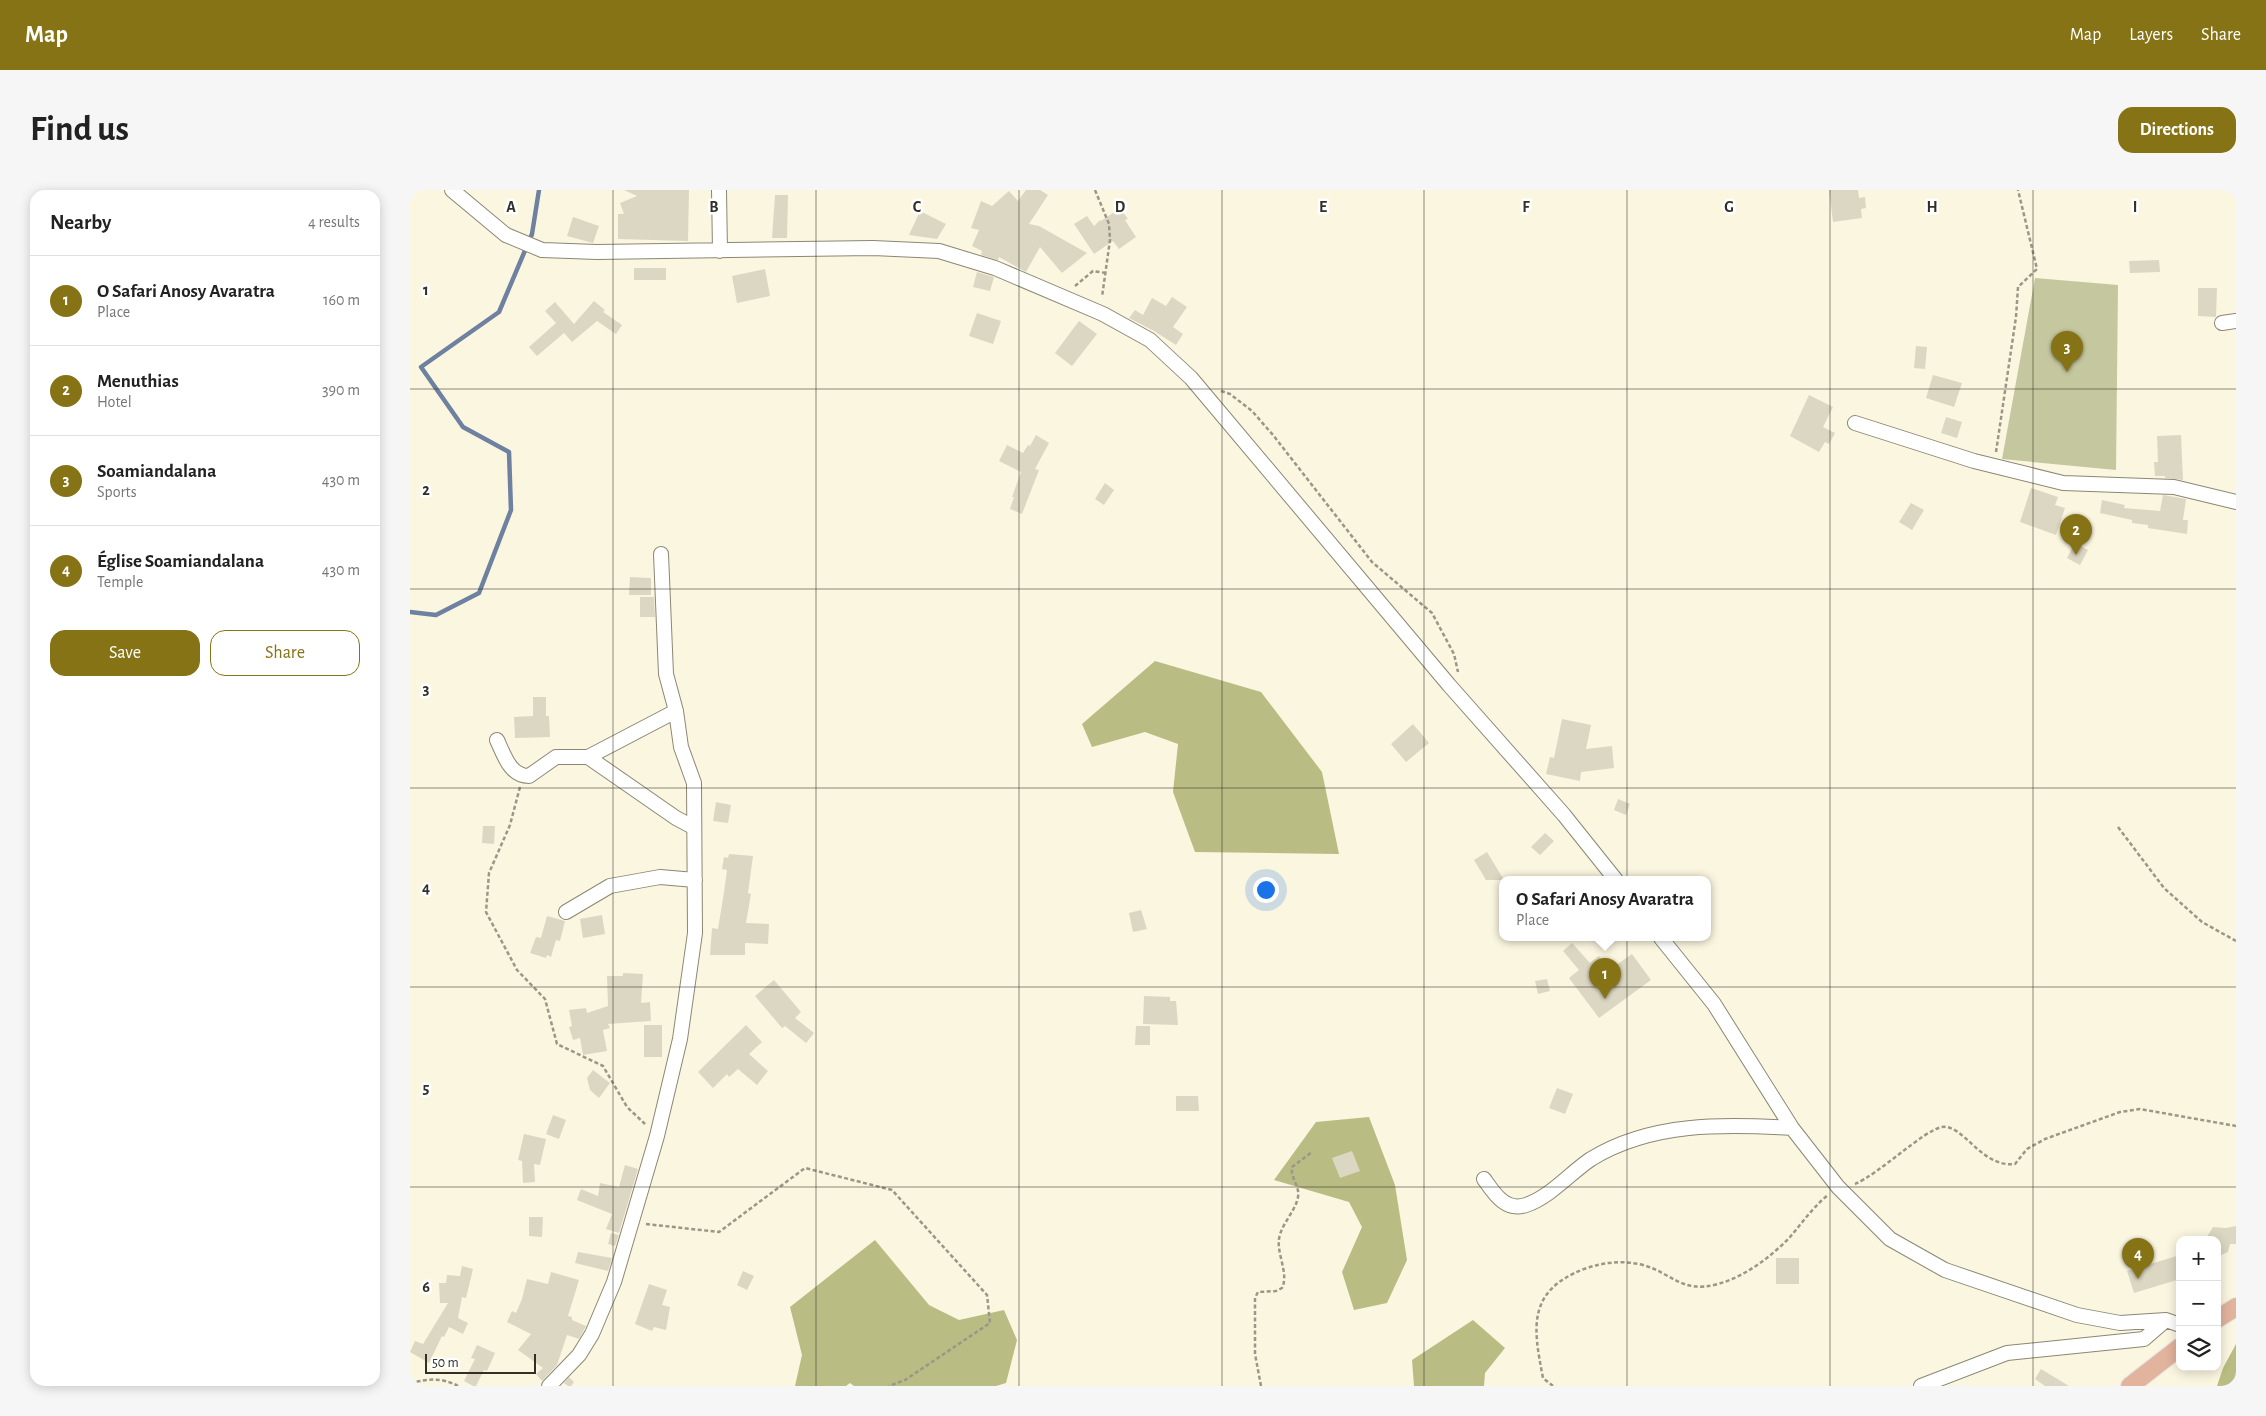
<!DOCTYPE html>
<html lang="en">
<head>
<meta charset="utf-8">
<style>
	body { margin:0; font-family:"Alegreya Sans",sans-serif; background:#f6f6f6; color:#222 }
	.controls { position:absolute; right:15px; bottom:15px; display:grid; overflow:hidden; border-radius:10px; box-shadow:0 2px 12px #0003 }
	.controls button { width:45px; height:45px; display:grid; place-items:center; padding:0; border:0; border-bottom:1px solid #e0e0e0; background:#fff; color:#222; font:25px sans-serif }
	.scale { position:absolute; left:15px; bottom:12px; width:111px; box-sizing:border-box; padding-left:5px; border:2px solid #312f27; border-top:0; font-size:14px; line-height:18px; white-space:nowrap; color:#312f27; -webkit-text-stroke:4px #fff; paint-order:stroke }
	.you { position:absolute; left:855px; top:699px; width:18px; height:18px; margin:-12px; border:4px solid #fff; border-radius:50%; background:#1a73e8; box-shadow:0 0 0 8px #1a73e833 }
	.badge { display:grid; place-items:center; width:32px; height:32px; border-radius:50%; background:#867315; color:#fff; font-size:16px; font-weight:700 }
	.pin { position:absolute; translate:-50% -41px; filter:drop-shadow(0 1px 2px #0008) }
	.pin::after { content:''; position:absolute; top:26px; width:18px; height:15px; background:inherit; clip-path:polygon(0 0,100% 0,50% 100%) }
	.popup { position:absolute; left:1089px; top:686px; width:212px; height:65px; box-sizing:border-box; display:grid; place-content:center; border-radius:10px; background:#fff; filter:drop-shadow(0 1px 4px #0005); font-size:16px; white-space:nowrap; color:#767676 }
	.popup b { font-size:19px; color:#222 }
	.popup::after { content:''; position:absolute; left:50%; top:100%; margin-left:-10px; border:10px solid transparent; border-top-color:#fff }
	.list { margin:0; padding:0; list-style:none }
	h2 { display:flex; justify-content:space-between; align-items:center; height:65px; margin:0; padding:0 20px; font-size:21px }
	h2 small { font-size:16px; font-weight:400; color:#767676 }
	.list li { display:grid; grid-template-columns:32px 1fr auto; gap:15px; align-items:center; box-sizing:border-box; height:90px; padding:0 20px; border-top:1px solid #e0e0e0 }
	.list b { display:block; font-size:19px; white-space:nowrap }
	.list p { margin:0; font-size:16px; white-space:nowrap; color:#767676 }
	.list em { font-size:16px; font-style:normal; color:#767676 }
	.actions { display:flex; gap:10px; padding:15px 20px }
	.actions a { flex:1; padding:11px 0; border:1px solid #867315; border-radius:15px; text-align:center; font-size:18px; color:#867315 }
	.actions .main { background:#867315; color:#fff }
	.icon { flex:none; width:28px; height:28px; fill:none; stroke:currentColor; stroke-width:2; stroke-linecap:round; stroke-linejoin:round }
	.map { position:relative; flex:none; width:1826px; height:1196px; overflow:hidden; border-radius:15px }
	header { display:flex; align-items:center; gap:30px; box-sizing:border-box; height:70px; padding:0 25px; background:#867315; color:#fff }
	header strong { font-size:24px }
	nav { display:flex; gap:28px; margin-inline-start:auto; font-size:18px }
	.intro { display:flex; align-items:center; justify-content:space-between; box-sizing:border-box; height:120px; padding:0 30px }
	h1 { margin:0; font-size:35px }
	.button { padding:12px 22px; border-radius:15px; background:#867315; color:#fff; font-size:18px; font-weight:700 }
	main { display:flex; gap:30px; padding:0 30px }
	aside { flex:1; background:#fff; border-radius:15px; box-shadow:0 2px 12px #0003 }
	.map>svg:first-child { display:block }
	.green { fill:#c5c89e }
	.forest { fill:#b9bd83 }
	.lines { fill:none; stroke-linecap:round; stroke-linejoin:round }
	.stream { stroke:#6f81a0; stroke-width:4.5 }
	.building { fill:#dcd7c2 }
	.minor-casing { stroke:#8b8773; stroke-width:16 }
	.major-casing { stroke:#e6e6e5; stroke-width:20 }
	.path { stroke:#9b9788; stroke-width:2.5; stroke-dasharray:4 2.5; stroke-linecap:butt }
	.minor { stroke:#fff; stroke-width:14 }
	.major { stroke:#e2b39d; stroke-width:18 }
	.grid { fill:none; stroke:#312f27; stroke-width:1; stroke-opacity:0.55 }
	.grid-label { font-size:16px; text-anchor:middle; font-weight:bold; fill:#312f27; stroke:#fff; stroke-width:5; stroke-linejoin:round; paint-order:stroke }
</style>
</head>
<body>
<header>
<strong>Map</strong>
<nav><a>Map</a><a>Layers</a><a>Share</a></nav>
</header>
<div class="intro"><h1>Find us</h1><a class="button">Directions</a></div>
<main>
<aside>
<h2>Nearby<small>4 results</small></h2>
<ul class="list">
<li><span class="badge">1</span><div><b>O Safari Anosy Avaratra</b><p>Place</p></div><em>160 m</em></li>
<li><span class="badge">2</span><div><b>Menuthias</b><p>Hotel</p></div><em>390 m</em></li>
<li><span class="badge">3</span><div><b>Soamiandalana</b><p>Sports</p></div><em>430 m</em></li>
<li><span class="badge">4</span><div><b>Église Soamiandalana</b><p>Temple</p></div><em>430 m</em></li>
</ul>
<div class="actions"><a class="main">Save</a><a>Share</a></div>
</aside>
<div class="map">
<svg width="1826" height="1196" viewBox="0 0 1826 1196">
	<rect width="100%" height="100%" fill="#fbf6e0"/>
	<!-- green -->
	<path class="green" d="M1625,88L1708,95L1706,280L1592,269Z"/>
	<!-- forest -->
	<path class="forest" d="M745,471L851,502L912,582L929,664L785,662L763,602L768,554L735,542L682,557L672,534Z
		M959,927L985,995L997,1070L977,1113L944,1120L932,1082L952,1037L939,1012L864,990L906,932Z
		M465,1050L519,1115L549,1130L594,1120L607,1150L596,1193L586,1196H444L440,1193L436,1196H385L392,1165L380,1117Z
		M1063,1130L1095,1158L1075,1183L1074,1196H1004L1002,1170Z
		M1826,1154V1196H1807L1813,1178Z"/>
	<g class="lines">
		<!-- stream -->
		<path class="stream" d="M0,422L26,425L69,403L101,320L99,262L53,237L11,177L89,122L122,44L129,0"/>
	</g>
	<!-- building -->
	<path class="building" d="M214,0H279L278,51L208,49V24H214L210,13L227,6Z
		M616,0H630L638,5L619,34L629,36L677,63L652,83L630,57L616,82L589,67L588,70L571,65L572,61L562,56L569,40L561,38L571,11L582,16L599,1L608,11Z
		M1419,0H1448L1449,8L1455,7L1456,18L1451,19L1452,28L1423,32Z
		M365,5H378L377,48H362Z
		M710,18L718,29L715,30L726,47L709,59L703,51L684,64L664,34L677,26L684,36L690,30L691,31Z
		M510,21L536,34L527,49L499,45Z
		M163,27L189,36L183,53L157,46Z
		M1749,70L1750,82L1720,83L1719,71Z
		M224,78H256V90H224Z
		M355,79L360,106L327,113L322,86Z
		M567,82L584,87L580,101L563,97Z
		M1788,98H1807L1806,127L1788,126Z
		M762,107L777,117L763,137L773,144L766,155L744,141L719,128L725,120L733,125L742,108L756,116Z
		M184,111L195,120L193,122L212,135L206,144L187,131L162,152L154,143L127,166L119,157L146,133L135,121L145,112L164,134Z
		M567,123L591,131L583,154L559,146Z
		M669,131L687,144L662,176L645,163Z
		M1506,156L1517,157L1515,179L1504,178Z
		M1523,185L1552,193L1544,217L1516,208Z
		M1399,205L1423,217L1413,237L1425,243L1419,254L1415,252L1409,262L1380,246Z
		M1536,227L1552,232L1547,248L1531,243Z
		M626,245L639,253L625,279L629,280L612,324L600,319L604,307H602L611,282L589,271L597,255L613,263L618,255L620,256Z
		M1771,245L1773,290L1755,288V286H1745L1744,272H1748L1747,246Z
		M695,293L704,300L694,315L685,309Z
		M1621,298L1648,307L1645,315L1655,318L1646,345L1610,332Z
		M1753,305L1776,309L1773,330H1778L1777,344L1738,338V335L1722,333V330L1690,323L1692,310L1715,315L1714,318L1750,321Z
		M1501,313L1514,320L1502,340L1489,332Z
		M1665,353L1678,360L1670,375L1657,368Z
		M220,387L241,388V405H219Z
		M230,407H244L245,427H230Z
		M123,507H136V526H139L140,547L105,548L104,527L123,526Z
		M1152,529L1181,535L1176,559L1202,556L1204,578L1171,582L1170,591L1136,584L1140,567L1144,568Z
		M1003,534L1019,553L996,572L981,554Z
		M1208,609L1220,614L1216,625L1204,620Z
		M306,612L321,615L318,633L303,631Z
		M73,636H85L84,654L72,653Z
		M1135,643L1144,651L1130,665L1121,657Z
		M1077,662L1094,690H1076L1064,670Z
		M319,664L343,666L338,703L341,704L336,733L359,734L358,754L335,753V765H300L302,738L308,739L314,702L317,680L312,679L314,667L318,668Z
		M731,720L737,739L723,742L719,723Z
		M192,725L195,744L173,748L170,729Z
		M137,726L155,731L150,751L146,750L141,767L137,765L136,768L120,763L126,747L131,748Z
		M1162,753L1180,773L1189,766L1199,780L1222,764L1241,790L1189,828L1159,788L1169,780L1153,761Z
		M213,783L233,784L231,813L240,812L241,831L198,834L200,838L193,840L197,861L173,865L170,848L163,850L159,837L162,836L159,820L176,818L177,823L198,816L197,786H213Z
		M1137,789L1140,801L1128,804L1125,791Z
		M364,790L391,822L385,828L404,843L396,853L375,836L372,838L345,806Z
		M734,806L760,807V811H766L768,835L733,834Z
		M234,835H252V867H234Z
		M336,835L352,852L339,864L358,881L347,895L328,879L319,887L317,884L303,898L288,882Z
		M726,836H740V855H725Z
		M183,880L200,893L189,908L180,900L177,888Z
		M1147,898L1163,904L1155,924L1139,918Z
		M766,906H788L789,921H766Z
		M143,925L156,930L149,949L136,944Z
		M114,944L136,949L130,975L124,974L125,992L113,993L112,971L108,970Z
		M942,961L950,981L930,988L922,968Z
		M215,975L228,979L209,1043L196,1039L202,1024L167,1010L171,999L188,1006L190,993L209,997Z
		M119,1027H133L132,1047L119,1046Z
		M1826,1036V1054H1820L1818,1062L1807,1067V1050H1795L1803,1037L1816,1038Z
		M201,1043L209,1045L205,1056L198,1054Z
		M168,1062L202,1068L198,1081L165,1073Z
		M1770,1065V1089L1724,1103L1717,1081Z
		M1366,1068H1389V1094H1366Z
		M52,1076L63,1079L56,1108L52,1107L48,1128L58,1133L53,1144L39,1137L34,1147L32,1146L19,1173L0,1162L5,1151L13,1154L38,1113H30L29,1093H36L37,1085L50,1086Z
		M333,1081L344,1086L337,1100L327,1095Z
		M141,1082L169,1090L158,1126L162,1127V1130L176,1136L169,1149L157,1145L147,1175L132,1191L126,1184L133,1178L108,1160L121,1144L97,1132L102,1121L106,1123L112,1109L117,1089L138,1094Z
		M239,1094L257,1100L252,1115L260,1117L256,1140L244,1137L242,1141L225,1134Z
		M67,1155L85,1163L77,1181L74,1180L66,1196H63L54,1191L65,1169L61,1168Z
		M1631,1179L1659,1196H1635L1625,1189Z
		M159,1187L164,1192L161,1196H158L154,1193Z"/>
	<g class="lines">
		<!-- minor casing -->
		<g class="minor-casing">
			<path id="minor" d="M42,0L96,45L132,60L187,62L463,58L529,61L585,78L693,124L740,150L781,188L1039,495L1154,625L1206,690
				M309,0L310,61
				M1812,133L1826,131
				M1445,233L1564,271L1653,293L1764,297L1826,312
				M87,550C94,565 100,586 119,586L146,567H178L266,521
				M178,567L266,628L283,637
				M156,722L200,696L250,687L285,690
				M1251,748L1304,814L1382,938L1428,997L1480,1049L1535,1080L1667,1125L1710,1133L1756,1130L1770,1135
				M1074,989C1084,1003 1095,1022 1116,1015C1140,1007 1160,983 1181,969C1241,932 1314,934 1382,938
				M139,1196L169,1165L182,1144L204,1092L247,946L270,849L285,743L284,593L271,557L266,521L256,484L251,364
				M1511,1196L1597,1163L1734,1149L1756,1130"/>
		</g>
		<!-- major casing -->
		<g class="major-casing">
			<path id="major" d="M1807,1129L1826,1117
				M1720,1196L1770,1157"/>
		</g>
		<!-- path -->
		<path class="path" d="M685,0L699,34L700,50L692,107
			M665,96L683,81L696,83
			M811,201L820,204L842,221L863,245L962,372L1022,423L1044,464L1048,482
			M1586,262L1606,127L1608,97L1627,79L1608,0
			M110,597L100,635L79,683L76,722L107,780L135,809L147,854L193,876L217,917L235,934
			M1708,637L1754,698L1792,732L1826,751
			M1445,994C1469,984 1514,940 1532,937C1554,934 1571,978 1605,974L1617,959L1635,949L1710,922L1730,919L1826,936
			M236,1034L309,1042L395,978L482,1000L577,1105L580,1133L495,1190L479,1196
			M0,1193C19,1189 31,1187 48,1196
			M851,1196L845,1164V1108L848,1102L866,1101L872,1098C878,1086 870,1070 869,1057C866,1038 885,1024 888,1007C890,996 880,987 882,977L902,962
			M1143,1196L1133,1188C1123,1137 1117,1101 1174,1079C1194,1072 1212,1070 1233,1075C1262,1083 1271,1104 1308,1094C1334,1087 1361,1067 1380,1047C1392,1033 1403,1017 1418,1005"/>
		<!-- minor -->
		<use href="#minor" class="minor"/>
		<!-- major -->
		<use href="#major" class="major"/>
	</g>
	<!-- grid -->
	<path class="grid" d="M203,0V1196M406,0V1196M609,0V1196M812,0V1196M1014,0V1196M1217,0V1196M1420,0V1196M1623,0V1196M0,199H1826M0,399H1826M0,598H1826M0,797H1826M0,997H1826"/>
	<g class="grid-label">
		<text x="101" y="22">A</text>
		<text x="304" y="22">B</text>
		<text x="507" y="22">C</text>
		<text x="710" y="22">D</text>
		<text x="913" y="22">E</text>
		<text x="1116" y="22">F</text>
		<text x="1319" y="22">G</text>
		<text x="1522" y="22">H</text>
		<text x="1725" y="22">I</text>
		<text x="16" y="105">1</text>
		<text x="16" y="305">2</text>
		<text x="16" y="504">3</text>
		<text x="16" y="703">4</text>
		<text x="16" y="903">5</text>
		<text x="16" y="1102">6</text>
	</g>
</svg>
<div class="controls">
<button>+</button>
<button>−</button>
<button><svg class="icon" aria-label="layers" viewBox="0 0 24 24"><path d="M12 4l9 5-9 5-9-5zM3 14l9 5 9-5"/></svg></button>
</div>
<div class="scale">50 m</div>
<div class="you"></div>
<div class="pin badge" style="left:1195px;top:809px">1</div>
<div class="popup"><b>O Safari Anosy Avaratra</b>Place</div>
<div class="pin badge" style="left:1666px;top:365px">2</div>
<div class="pin badge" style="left:1657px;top:182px">3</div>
<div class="pin badge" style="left:1728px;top:1089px">4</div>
</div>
</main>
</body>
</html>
